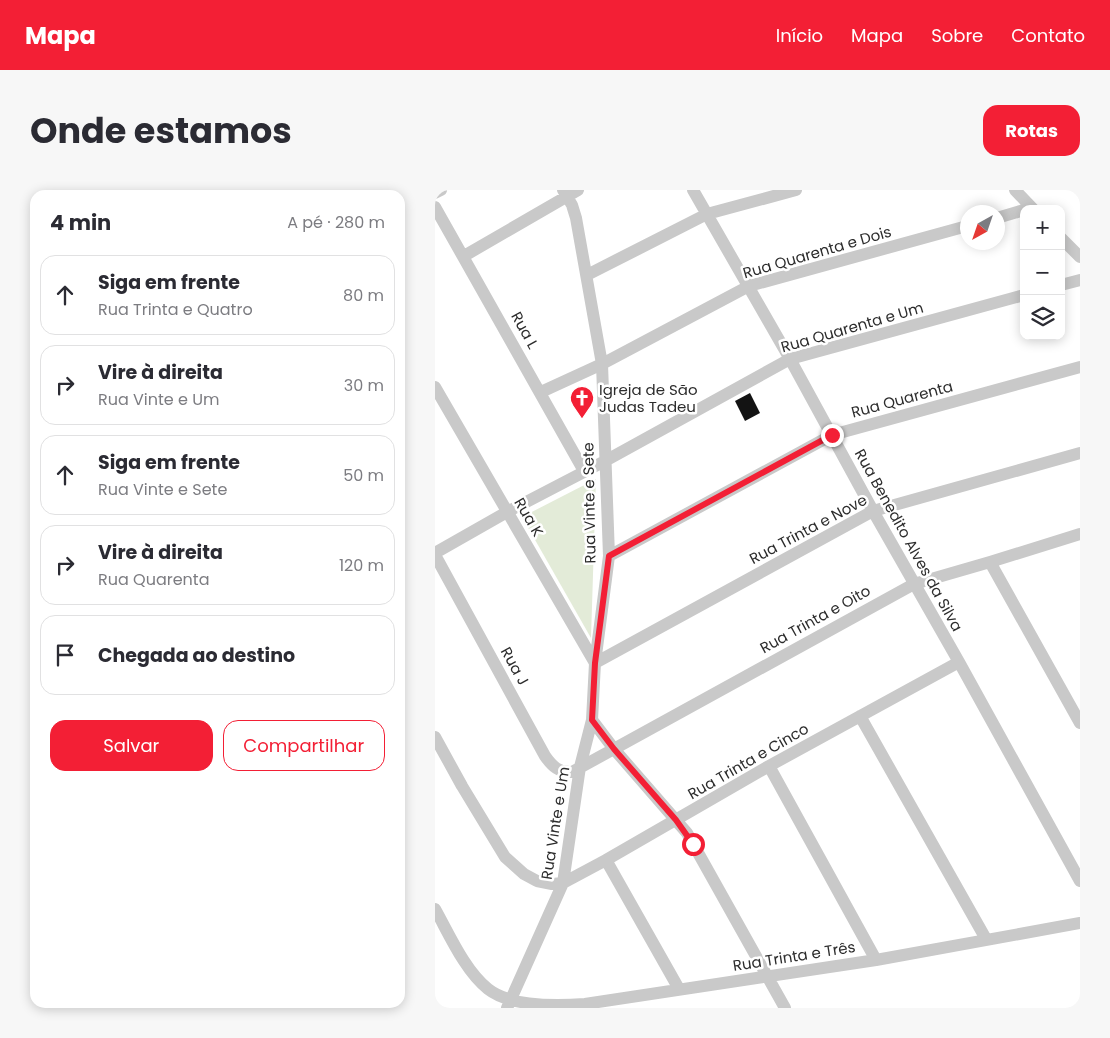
<!DOCTYPE html>
<html lang="pt">
<head>
<meta charset="utf-8">
<style>
	body { margin:0; font-family:Poppins,sans-serif; background:#f7f7f7; color:#2b2b33 }
	.controls { position:absolute; right:15px; top:15px; display:grid; overflow:hidden; border-radius:10px; box-shadow:0 2px 12px #0003 }
	.controls button { width:45px; height:45px; display:grid; place-items:center; padding:0; border:0; border-bottom:1px solid #e1e1e2; background:#fff; color:#2b2b33; font:25px sans-serif }
	.compass { position:absolute; left:525px; top:15px; width:45px; height:45px; border-radius:50%; background:#fff; box-shadow:0 2px 12px #0003; rotate:220deg }
	.stop { position:absolute; width:15px; height:15px; margin:-11px; border:4px solid #f31f35; border-radius:50%; background:#fff }
	.stop.end { background:#f31f35; border-color:#fff; box-shadow:0 1px 5px #0008 }
	.list { margin:0; padding:0; list-style:none }
	h2 { display:flex; justify-content:space-between; align-items:center; height:65px; margin:0; padding:0 20px; font-size:21px }
	h2 small { font-size:16px; font-weight:400; color:#7c7c81 }
	.list li { display:grid; grid-template-columns:32px 1fr auto; gap:15px; align-items:center; box-sizing:border-box; height:80px; margin:0 10px 10px; padding:0 10px; border:1px solid #e1e1e2; border-radius:15px }
	.list b { display:block; font-size:19px; white-space:nowrap }
	.list p { margin:0; font-size:16px; white-space:nowrap; color:#7c7c81 }
	.list em { font-size:16px; font-style:normal; color:#7c7c81 }
	.actions { display:flex; gap:10px; padding:15px 20px }
	.actions a { flex:1; padding:11px 0; border:1px solid #f31f35; border-radius:15px; text-align:center; font-size:18px; color:#f31f35 }
	.actions .main { background:#f31f35; color:#fff }
	.icon { flex:none; width:28px; height:28px; fill:none; stroke:currentColor; stroke-width:2; stroke-linecap:round; stroke-linejoin:round }
	.map { position:relative; flex:none; width:645px; height:818px; overflow:hidden; border-radius:15px }
	header { display:flex; align-items:center; gap:30px; box-sizing:border-box; height:70px; padding:0 25px; background:#f31f35; color:#fff }
	header strong { font-size:24px }
	nav { display:flex; gap:28px; margin-inline-start:auto; font-size:18px }
	.intro { display:flex; align-items:center; justify-content:space-between; box-sizing:border-box; height:120px; padding:0 30px }
	h1 { margin:0; font-size:35px }
	.button { padding:12px 22px; border-radius:15px; background:#f31f35; color:#fff; font-size:18px; font-weight:700 }
	main { display:flex; gap:30px; padding:0 30px }
	aside { flex:1; background:#fff; border-radius:15px; box-shadow:0 2px 12px #0003 }
	.map>svg:first-child { display:block }
	.green { fill:#e3ebd8 }
	.building { fill:#131313 }
	.lines { fill:none; stroke-linecap:round; stroke-linejoin:round }
	.street { stroke:#c9c9c9; stroke-width:12 }
	.route { stroke:#f31f35; stroke-width:6 }
	.labels { text-anchor:middle; dominant-baseline:central; stroke-width:5; stroke-linejoin:round; paint-order:stroke }
	.street-label { font-size:15px; fill:#2c2c2c; stroke:#fff }
	.poi-label { font-size:15px; fill:#2c2c2c; stroke:#fff; text-anchor:start }
</style>
</head>
<body>
<header>
<strong>Mapa</strong>
<nav><a>Início</a><a>Mapa</a><a>Sobre</a><a>Contato</a></nav>
</header>
<div class="intro"><h1>Onde estamos</h1><a class="button">Rotas</a></div>
<main>
<aside>
<h2>4 min<small>A pé · 280 m</small></h2>
<ul class="list">
<li><svg class="icon" aria-label="ahead" viewBox="0 0 24 24"><path d="M12 20V5M6 11l6-6 6 6"/></svg><div><b>Siga em frente</b><p>Rua Trinta e Quatro</p></div><em>80 m</em></li>
<li><svg class="icon" aria-label="right" viewBox="0 0 24 24"><path d="M7 20v-9h11M14 6l5 5-5 5"/></svg><div><b>Vire à direita</b><p>Rua Vinte e Um</p></div><em>30 m</em></li>
<li><svg class="icon" aria-label="ahead" viewBox="0 0 24 24"><path d="M12 20V5M6 11l6-6 6 6"/></svg><div><b>Siga em frente</b><p>Rua Vinte e Sete</p></div><em>50 m</em></li>
<li><svg class="icon" aria-label="right" viewBox="0 0 24 24"><path d="M7 20v-9h11M14 6l5 5-5 5"/></svg><div><b>Vire à direita</b><p>Rua Quarenta</p></div><em>120 m</em></li>
<li><svg class="icon" aria-label="arrive" viewBox="0 0 24 24"><path d="M6 21V4h12l-3 4 3 4H6"/></svg><div><b>Chegada ao destino</b></div></li>
</ul>
<div class="actions"><a class="main">Salvar</a><a>Compartilhar</a></div>
</aside>
<div class="map">
<svg width="645" height="818" viewBox="0 0 645 818">
	<rect width="100%" height="100%" fill="#fff"/>
	<!-- green -->
	<path class="green" d="M161,289L156,448L87,327Z"/>
	<!-- building -->
	<path class="building" d="M315,203L325,223L310,231L300,211Z"/>
	<g class="lines">
		<!-- street -->
		<path class="street" d="M258,0L355,169L438,321L524,472L645,691
			M580,0L598,19
			M0,3L6,0
			M0,17L149,281
			M562,28L589,20
			M626,48L645,67
			M29,66L143,0
			M152,85L272,24L361,0
			M626,95L645,90
			M0,197L160,473
			M106,202L167,174L314,96L532,36
			M0,363L72,322L170,271L355,169L589,105
			M0,365L110,566C117,576 124,583 137,582L479,394L555,372L645,344
			M174,366L397,245L645,177
			M555,372L645,533
			M160,473L438,321L645,263
			M425,526L551,749
			M157,530L179,559L252,643L350,818
			M0,547L27,596L70,667L89,684L102,691L117,694L128,693L171,670L334,576L524,472
			M334,576L441,770
			M171,670L244,799
			M0,719C14,744 30,781 53,799C76,817 122,816 150,814L441,770L645,733
			M72,818L128,693L145,577L157,530L160,473L174,366L167,174L141,28L137,15L128,0"/>
	</g>
	<g class="lines">
		<!-- route -->
		<path class="route" d="M258,654L241,630L179,559L157,530L160,473L174,366L397,245"/>
	</g>
	<!-- icons -->
	<defs>
		<g id="church-pin" transform="scale(1.25)"><path d="M0 17L-7.5 6A9.5 9.5 0 1 1 7.5 6Z" fill="#f31f35" stroke="#fff"/><path d="M-1.2-6h2.4v3.5h3.3v2.4h-3.3V6h-2.4V-.1h-3.3v-2.4h3.3Z" fill="#fff"/></g>
	</defs>
	<g fill-rule="evenodd">
		<use href="#church-pin" x="147" y="208"/>
	</g>
	<g class="labels">
		<!-- street labels -->
		<g class="street-label">
			<text transform="translate(382 62) rotate(-16)">Rua Quarenta e Dois</text>
			<text transform="translate(417 137) rotate(-16)">Rua Quarenta e Um</text>
			<text transform="translate(90 140) rotate(61)">Rua L</text>
			<text transform="translate(467 209) rotate(-15)">Rua Quarenta</text>
			<text transform="translate(154 313) rotate(-91)">Rua Vinte e Sete</text>
			<text transform="translate(94 327) rotate(60)">Rua K</text>
			<text transform="translate(373 339) rotate(-28)">Rua Trinta e Nove</text>
			<text transform="translate(474 350) rotate(61)">Rua Benedito Alves da Silva</text>
			<text transform="translate(380 429) rotate(-29)">Rua Trinta e Oito</text>
			<text transform="translate(80 476) rotate(61)">Rua J</text>
			<text transform="translate(313 571) rotate(-30)">Rua Trinta e Cinco</text>
			<text transform="translate(120 633) rotate(-81)">Rua Vinte e Um</text>
			<text transform="translate(359 766) rotate(-9)">Rua Trinta e Três</text>
		</g>
		<!-- poi labels -->
		<g class="poi-label">
			<text x="164" y="199">Igreja de São<tspan x="164" dy="17">Judas Tadeu</tspan></text>
		</g>
	</g>
</svg>
<div class="controls">
<button>+</button>
<button>−</button>
<button><svg class="icon" aria-label="layers" viewBox="0 0 24 24"><path d="M12 4l9 5-9 5-9-5zM3 14l9 5 9-5"/></svg></button>
</div>
<svg class="compass" viewBox="-18 -18 36 36"><path d="M0-13l5 13h-10z" fill="#e53935"/><path d="M0 13l5-13h-10z" fill="#7c7c81"/></svg>
<div class="stop" style="left:258px;top:654px"></div>
<div class="stop end" style="left:397px;top:245px"></div>
</div>
</main>
</body>
</html>
